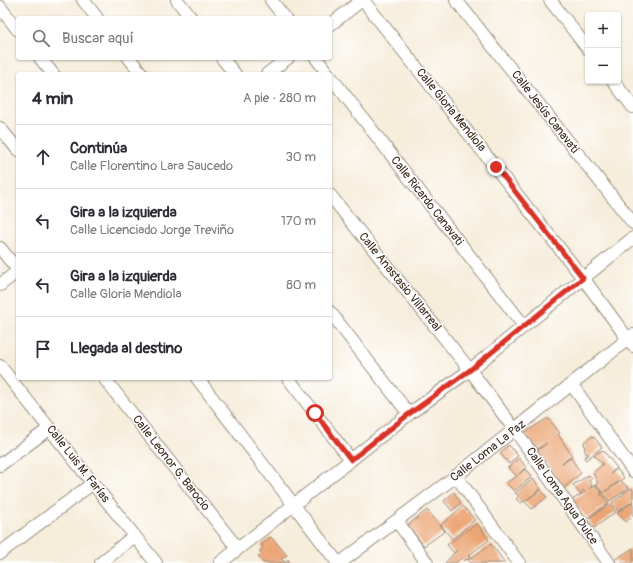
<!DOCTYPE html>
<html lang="es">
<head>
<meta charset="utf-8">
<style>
	body { margin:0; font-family:Pangolin,sans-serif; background:#f7f7f7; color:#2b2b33 }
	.controls { position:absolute; right:12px; top:12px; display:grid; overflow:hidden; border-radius:4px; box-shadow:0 1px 3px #0004 }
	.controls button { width:36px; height:36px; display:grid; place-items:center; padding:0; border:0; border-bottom:1px solid #e1e1e2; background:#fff; color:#2b2b33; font:20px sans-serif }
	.stop { position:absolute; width:12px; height:12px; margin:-9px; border:3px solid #d93025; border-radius:50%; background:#fff }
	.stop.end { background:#d93025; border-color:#fff; box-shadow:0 1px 4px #0008 }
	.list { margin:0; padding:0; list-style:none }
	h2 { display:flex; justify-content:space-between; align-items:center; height:52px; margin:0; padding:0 16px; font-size:17px }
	h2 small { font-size:13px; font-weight:400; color:#7c7c81 }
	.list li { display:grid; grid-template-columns:26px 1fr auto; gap:12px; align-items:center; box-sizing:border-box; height:64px; padding:0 16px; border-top:1px solid #e1e1e2 }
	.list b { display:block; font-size:15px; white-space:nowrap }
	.list p { margin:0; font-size:13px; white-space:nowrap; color:#7c7c81 }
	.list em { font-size:13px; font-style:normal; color:#7c7c81 }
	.icon { flex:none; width:22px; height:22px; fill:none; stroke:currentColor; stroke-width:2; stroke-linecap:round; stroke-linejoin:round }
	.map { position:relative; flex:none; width:633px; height:563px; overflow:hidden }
	.search { position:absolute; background:#fff; box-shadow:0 1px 3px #0004; left:16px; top:16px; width:316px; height:44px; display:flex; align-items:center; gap:10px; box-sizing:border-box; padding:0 14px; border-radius:4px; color:#7c7c81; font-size:15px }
	.panel { position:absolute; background:#fff; box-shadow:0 1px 3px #0004; left:16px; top:72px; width:316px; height:308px; border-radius:4px }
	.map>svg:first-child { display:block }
	.building { fill:#eba574 }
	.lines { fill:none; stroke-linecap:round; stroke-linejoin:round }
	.minor-casing { stroke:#988c7c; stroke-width:14 }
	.minor { stroke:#fff; stroke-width:12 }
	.route { stroke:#d93025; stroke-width:5 }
	.labels { text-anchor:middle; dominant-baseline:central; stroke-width:3; stroke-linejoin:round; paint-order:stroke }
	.street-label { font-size:12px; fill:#3b2a1e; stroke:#fff }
</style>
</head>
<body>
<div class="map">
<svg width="633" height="563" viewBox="0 0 633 563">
	<rect width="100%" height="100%" fill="#fff"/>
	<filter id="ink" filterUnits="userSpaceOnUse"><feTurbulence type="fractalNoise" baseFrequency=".025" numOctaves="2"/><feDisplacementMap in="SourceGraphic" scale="8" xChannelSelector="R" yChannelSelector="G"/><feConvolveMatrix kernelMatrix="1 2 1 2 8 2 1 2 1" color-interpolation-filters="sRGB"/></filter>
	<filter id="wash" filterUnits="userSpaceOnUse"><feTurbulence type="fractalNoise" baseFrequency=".012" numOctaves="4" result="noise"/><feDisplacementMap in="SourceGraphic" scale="16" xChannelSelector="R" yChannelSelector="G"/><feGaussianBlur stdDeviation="0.9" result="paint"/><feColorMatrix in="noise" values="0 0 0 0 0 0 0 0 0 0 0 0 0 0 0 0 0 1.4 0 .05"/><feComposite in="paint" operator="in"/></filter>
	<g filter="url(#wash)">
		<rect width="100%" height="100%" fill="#f6eddb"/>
		<g id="blocks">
			<!-- building -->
			<path class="building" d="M548,418L560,433L558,434L572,456L562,463L571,458L581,473L563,489L552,471L537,451L547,443L538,449L524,433Z
				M593,436L602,447L586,460L584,458L589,454H587L585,452L584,442Z
				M509,445L518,456L509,464L500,453Z
				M603,450L617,468L610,474L617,469L624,478L603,493L596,484L598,483L593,473L603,464L594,455Z
				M519,458L526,467L518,475L525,469L532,477L514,491L506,483L517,476L508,468Z
				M589,475L592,478L589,480L592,486L589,489L595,485L602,493L600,495L602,494L609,503L587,518L572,500L585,492L583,490L580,494L573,485Z
				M533,479L541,489L525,501L541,490L547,497L532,509L524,501L521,503L516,499L519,496L515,493Z
				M621,481L629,488L610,501L603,493Z
				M631,488L633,490V501L618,511L612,503Z
				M454,492L461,503L452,511L444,501Z
				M633,502V516L626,522L617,513Z
				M610,504L616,512L594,528L588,519Z
				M463,506L475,520L452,539L441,525Z
				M427,510L445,531L424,546L408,525Z
				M477,523L489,540L468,556L470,557L467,560L466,559L464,561L461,558L456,563H445L457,550L454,553L447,545Z
				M271,537L287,555L281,559L285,562L288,559L290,563H263L258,556L261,553L260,551L263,547L261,545Z
				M491,544L505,563H471L468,560Z
				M633,548V561L630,563H617L614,560Z"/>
		</g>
	</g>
	<g filter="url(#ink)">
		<use href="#blocks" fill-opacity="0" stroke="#988c7c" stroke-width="1"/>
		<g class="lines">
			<!-- minor casing -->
			<g class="minor-casing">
				<path id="minor" d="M83,0L97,18
					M177,0L191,18
					M271,0L285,18
					M363,0L583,278L633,346
					M456,0L633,223
					M550,0L588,49
					M0,7L18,30
					M330,25L362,0
					M40,58L53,74
					M129,58L142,74
					M222,58L235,74
					M316,58L328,74
					M267,74L288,58
					M330,76L524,326
					M613,81L633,107
					M0,128L18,150
					M330,195L470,370L515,430L609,563
					M0,248L18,270
					M0,285L18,271
					M330,312L409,414
					M0,366L156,563
					M104,378L238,549
					M197,378L338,563
					M288,378L351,460
					M572,385L633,471
					M0,465L50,428
					M456,476L519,563
					M397,521L427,563
					M0,553L93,483
					M101,563L134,536
					M220,563L409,414L470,370L633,238
					M340,563L456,476L633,335"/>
			</g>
			<!-- minor -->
			<use href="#minor" class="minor"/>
		</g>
	</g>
	<g class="lines" filter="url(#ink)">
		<!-- route -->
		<path class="route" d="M315,413L351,460L409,414L470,370L583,278L496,167"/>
	</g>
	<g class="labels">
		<!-- street labels -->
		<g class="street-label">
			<text transform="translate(451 110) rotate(51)">Calle Gloria Mendiola</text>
			<text transform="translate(545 112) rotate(52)">Calle Jesús Canavati</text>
			<text transform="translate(427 201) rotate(52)">Calle Ricardo Canavati</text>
			<text transform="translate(400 282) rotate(51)">Calle Anastasio Villarreal</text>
			<text transform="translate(488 451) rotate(-38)">Calle Loma La Paz</text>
			<text transform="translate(171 463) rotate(52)">Calle Leonor G. Barocio</text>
			<text transform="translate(78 464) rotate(52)">Calle Luis M. Farías</text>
			<text transform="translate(562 496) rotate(55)">Calle Loma Agua Dulce</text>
		</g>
	</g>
</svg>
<div class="controls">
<button>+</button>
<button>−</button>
</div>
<div class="stop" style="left:315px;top:413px"></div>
<div class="stop end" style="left:496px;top:167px"></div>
<div class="search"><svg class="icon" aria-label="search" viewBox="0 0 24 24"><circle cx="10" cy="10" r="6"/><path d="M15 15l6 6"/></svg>Buscar aquí</div>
<section class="panel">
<h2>4 min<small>A pie · 280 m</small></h2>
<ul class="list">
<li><svg class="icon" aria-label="ahead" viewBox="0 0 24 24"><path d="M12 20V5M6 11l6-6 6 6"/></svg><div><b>Continúa</b><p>Calle Florentino Lara Saucedo</p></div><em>30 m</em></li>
<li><svg class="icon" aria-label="left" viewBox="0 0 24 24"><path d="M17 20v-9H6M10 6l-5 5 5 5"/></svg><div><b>Gira a la izquierda</b><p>Calle Licenciado Jorge Treviño</p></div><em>170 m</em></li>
<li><svg class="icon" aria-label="left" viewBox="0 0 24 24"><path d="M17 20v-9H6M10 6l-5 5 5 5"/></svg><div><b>Gira a la izquierda</b><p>Calle Gloria Mendiola</p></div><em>80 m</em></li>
<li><svg class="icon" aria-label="arrive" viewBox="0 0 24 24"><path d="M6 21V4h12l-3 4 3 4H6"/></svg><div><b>Llegada al destino</b></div></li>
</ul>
</section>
</div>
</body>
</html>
